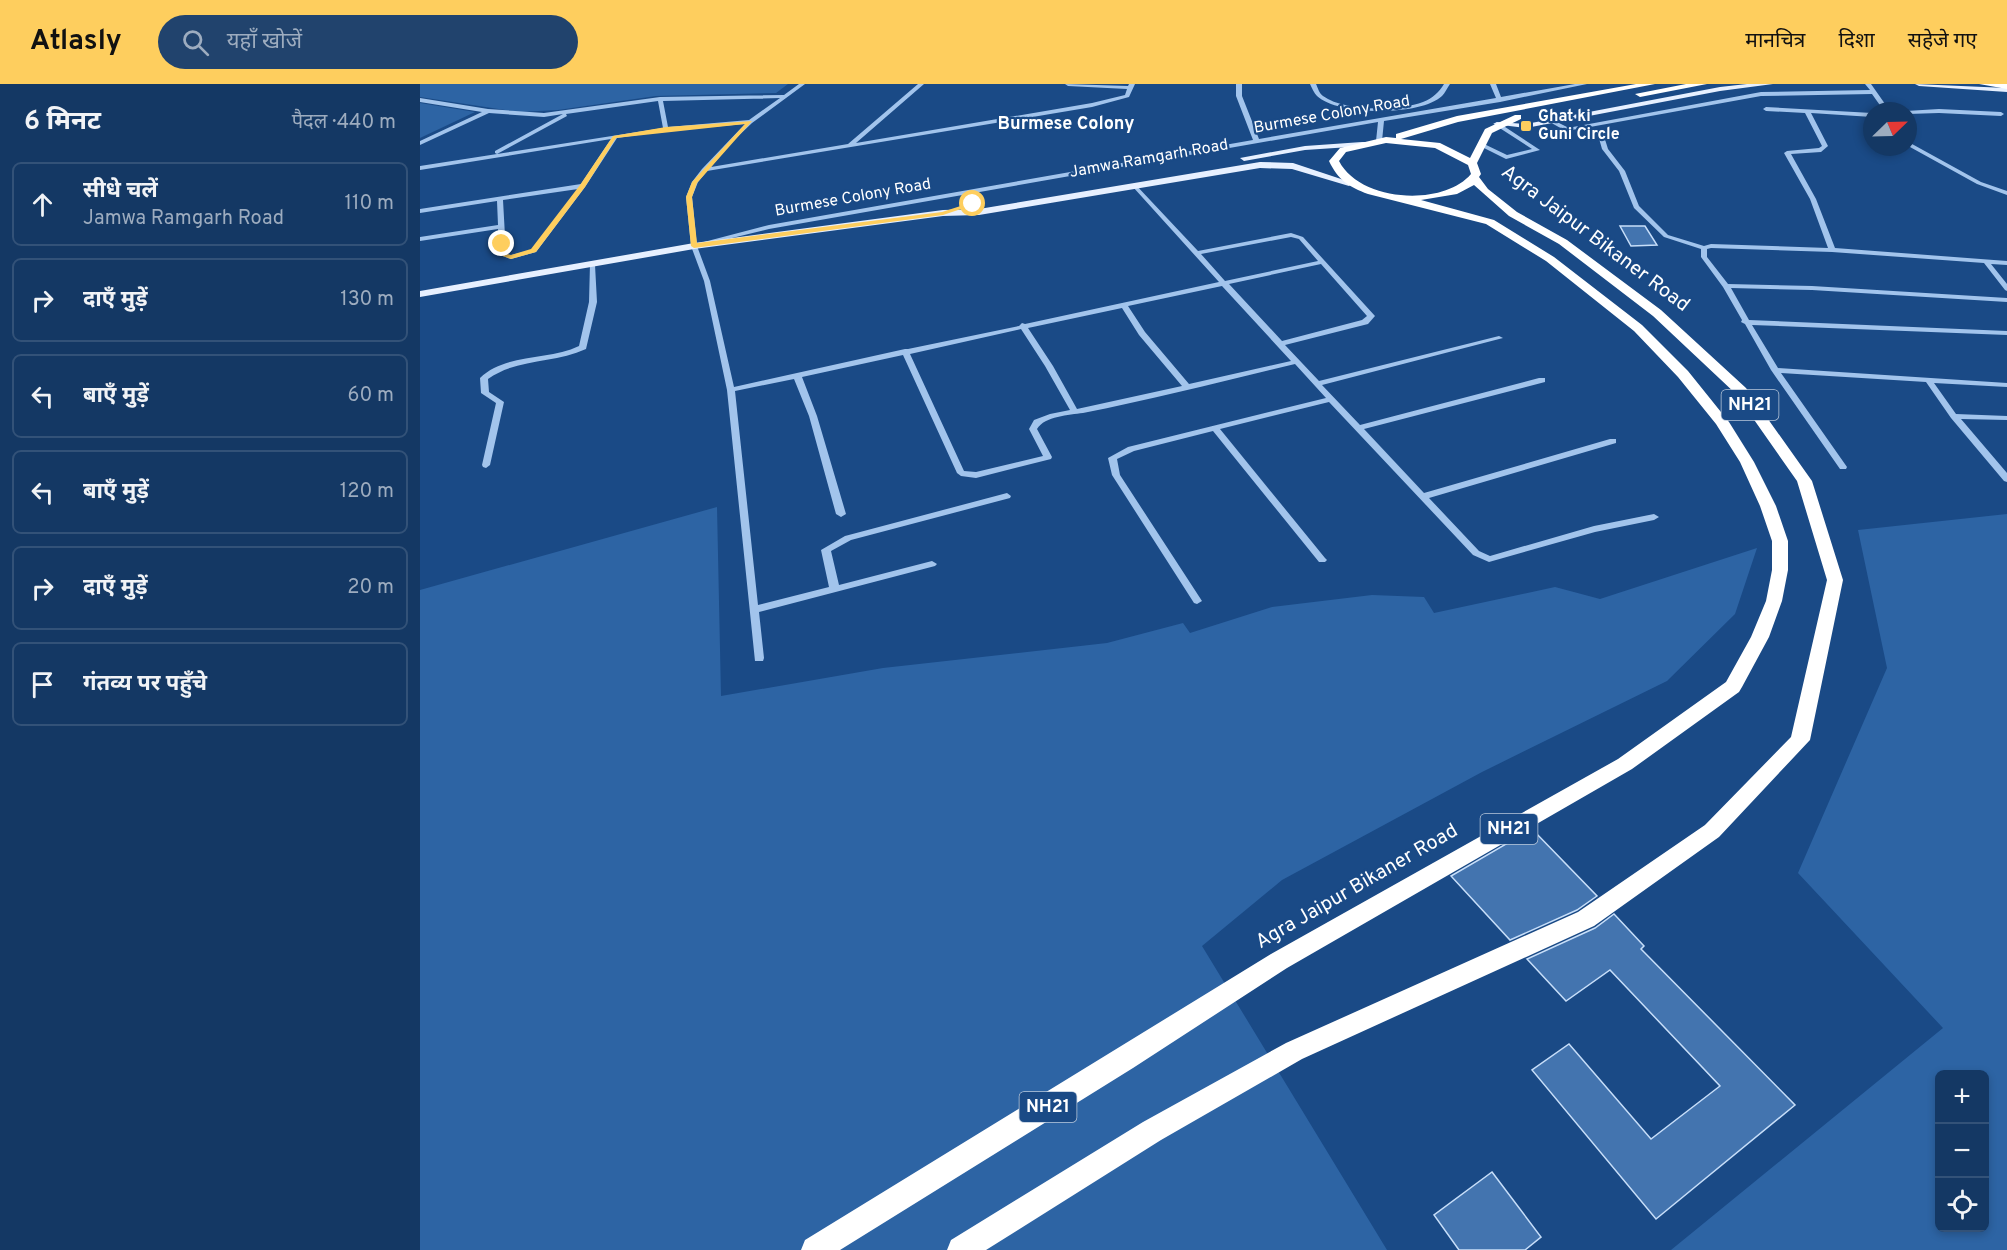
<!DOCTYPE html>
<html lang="hi">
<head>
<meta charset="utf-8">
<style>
	body { margin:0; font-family:Overpass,"Noto Sans Devanagari",sans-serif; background:#21436d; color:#f1f3f6 }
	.controls { position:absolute; right:18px; bottom:18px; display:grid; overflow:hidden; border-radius:9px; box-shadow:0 3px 9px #0003 }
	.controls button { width:54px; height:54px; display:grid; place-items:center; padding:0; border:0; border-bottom:2px solid #335278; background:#143864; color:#f1f3f6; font:30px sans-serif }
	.compass { position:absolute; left:1443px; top:18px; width:54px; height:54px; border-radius:50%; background:#143864; box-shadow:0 3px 9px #0003; rotate:67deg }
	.stop { position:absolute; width:18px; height:18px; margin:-14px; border:4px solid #fece5e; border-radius:50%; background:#fff }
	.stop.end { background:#fece5e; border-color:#fff; box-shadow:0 2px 6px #0008 }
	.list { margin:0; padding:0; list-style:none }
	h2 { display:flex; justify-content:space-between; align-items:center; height:78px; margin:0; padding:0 24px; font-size:26px }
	h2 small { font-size:20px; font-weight:400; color:#9dacbf }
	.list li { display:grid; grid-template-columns:39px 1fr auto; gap:18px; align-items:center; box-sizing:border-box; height:84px; margin:0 12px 12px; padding:0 12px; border:2px solid #335278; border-radius:9px }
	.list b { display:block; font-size:22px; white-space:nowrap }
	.list p { margin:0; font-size:20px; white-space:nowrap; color:#9dacbf }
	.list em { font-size:20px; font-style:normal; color:#9dacbf }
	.icon { flex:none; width:33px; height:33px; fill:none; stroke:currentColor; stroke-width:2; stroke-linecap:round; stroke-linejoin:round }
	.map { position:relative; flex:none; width:1587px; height:1166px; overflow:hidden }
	header { display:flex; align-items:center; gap:36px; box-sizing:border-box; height:84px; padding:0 30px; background:#fece5e; color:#111 }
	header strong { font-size:28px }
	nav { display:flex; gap:33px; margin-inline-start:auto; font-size:21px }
	.search { width:420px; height:54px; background:#21436d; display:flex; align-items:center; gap:15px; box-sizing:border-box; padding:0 21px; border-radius:33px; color:#9dacbf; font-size:22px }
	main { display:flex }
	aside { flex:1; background:#143864 }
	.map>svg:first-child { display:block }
	.green { fill:#2d64a4; fill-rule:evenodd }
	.building { fill:#4374af; stroke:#c7def9; stroke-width:1.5 }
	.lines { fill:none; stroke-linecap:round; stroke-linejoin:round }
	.minor { fill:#a2c4ec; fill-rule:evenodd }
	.major { fill:#e7f0ff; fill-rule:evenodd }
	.highway { fill:#fff; fill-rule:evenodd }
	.route { fill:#fece5e }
	.poi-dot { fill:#fece5e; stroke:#1a4a86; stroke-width:2 }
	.labels { text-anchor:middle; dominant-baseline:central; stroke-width:4.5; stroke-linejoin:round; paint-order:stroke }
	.far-street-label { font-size:16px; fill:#fff; stroke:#1a4a86 }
	.far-poi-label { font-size:16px; font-weight:bold; fill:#fff; stroke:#1a4a86; text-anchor:start }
	.far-neighbourhood-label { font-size:18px; font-weight:bold; fill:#fff; stroke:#1a4a86 }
	.shield { fill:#1a4a86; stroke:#bac9db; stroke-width:1.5 }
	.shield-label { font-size:18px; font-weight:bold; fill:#fff }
	.street-label { font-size:20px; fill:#fff; stroke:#1a4a86 }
</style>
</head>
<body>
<header>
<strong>Atlasly</strong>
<div class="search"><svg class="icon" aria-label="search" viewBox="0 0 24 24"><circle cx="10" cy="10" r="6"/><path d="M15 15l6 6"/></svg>यहाँ खोजें</div>
<nav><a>मानचित्र</a><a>दिशा</a><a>सहेजे गए</a></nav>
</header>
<main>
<aside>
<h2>6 मिनट<small>पैदल · 440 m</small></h2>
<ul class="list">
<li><svg class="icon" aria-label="ahead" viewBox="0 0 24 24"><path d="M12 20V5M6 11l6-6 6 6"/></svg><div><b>सीधे चलें</b><p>Jamwa Ramgarh Road</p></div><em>110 m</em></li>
<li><svg class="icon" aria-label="right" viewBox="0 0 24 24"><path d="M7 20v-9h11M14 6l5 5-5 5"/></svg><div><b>दाएँ मुड़ें</b></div><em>130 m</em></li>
<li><svg class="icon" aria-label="left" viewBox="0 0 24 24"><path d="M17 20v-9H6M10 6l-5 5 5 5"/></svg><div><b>बाएँ मुड़ें</b></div><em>60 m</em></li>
<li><svg class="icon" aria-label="left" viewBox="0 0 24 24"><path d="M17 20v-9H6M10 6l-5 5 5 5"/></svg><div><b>बाएँ मुड़ें</b></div><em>120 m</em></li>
<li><svg class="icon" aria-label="right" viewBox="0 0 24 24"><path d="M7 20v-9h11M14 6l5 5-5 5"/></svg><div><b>दाएँ मुड़ें</b></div><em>20 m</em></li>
<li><svg class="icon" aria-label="arrive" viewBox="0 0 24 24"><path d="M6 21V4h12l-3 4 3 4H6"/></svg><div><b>गंतव्य पर पहुँचे</b></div></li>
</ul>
</aside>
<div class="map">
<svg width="1587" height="1166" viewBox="0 0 1587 1166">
	<rect width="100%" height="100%" fill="#1a4a86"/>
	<!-- green -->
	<path class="green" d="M0,0H368L356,9L236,12L138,26L99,28L0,13Z
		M0,19L55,28L0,54Z
		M297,423L301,612L463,584L687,559L763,539L770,549L852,523L952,511L1004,513L1014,529L1135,503L1180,515L1337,464L1315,530L1247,597L1062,688L862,796L782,862L967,1166H0V506Z
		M1587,430V1166H1251L1523,944L1378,789L1467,584L1438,446ZM1564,990V1144H1520V990Z"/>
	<!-- building -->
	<path class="building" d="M1200,142H1225L1237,161L1211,162Z
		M1112,745L1177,812L1157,826L1090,856L1031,792Z
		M1194,830L1224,862L1221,865L1375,1021L1236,1135L1112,986L1149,960L1231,1055L1300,1002L1190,886L1146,917L1107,875L1175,844Z
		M1072,1088L1121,1153L1105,1166H1039L1014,1131Z"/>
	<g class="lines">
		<!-- minor -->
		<path class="minor" d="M379,0H385L332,39L311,59L291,83L428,60L498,0H504L436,59L672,19L705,11L707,5L648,2L645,0L708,2L709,0H715L709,13L672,23L287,87L278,98L272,113L277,162L290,197L314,303L485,265H488L599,242L602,239L605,240L799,198L713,103L712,102L715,100L778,167L871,149L883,153L955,232L948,240L865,261L899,297L1079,252L1083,254L902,301L940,341L1119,294H1125V298L944,345L1004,409L1190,355H1196V359L1009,414L1059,467L1070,472L1174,442L1234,430L1239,433L1234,436L1175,448L1069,478L1053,471L909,318L800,345L905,474L907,476L905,478H899L793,347L714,367L697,375L700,391L782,517L777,520L774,519L692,391L688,374L708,363L906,314L875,280C804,297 734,315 663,329C649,331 625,332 617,345L632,373L631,375L556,394L541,392L537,389L483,271L382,293L397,332L426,430L421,433L416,430L389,332L374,295L315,307L338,521L409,503L401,466L425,452L587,409L591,412L590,414L431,456L411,467L419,501L512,477L517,480L515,482L339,528L344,574L343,577H335L307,306L284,197L271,162L266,113L272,98L282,85L325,40L246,47L197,54L165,103L116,168L91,175L80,171L78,145L0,157V153L78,141L77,117L0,129V125L161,100L191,55L0,86V82L243,44L238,17L146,30L147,32L77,70L75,69V67L143,30L124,33L69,29L0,61V57L62,28L0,18V14L68,25L124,29L240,13L364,11ZM360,14L329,36L248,43L243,17ZM158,105L112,166L91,171L86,170L83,116ZM871,153L879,155L898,177L805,197L781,170ZM901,180L947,232L942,236L862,257L809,200ZM802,202L871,277L769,300L725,248L708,222ZM702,224L719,251L762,302L657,325L633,282L608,244ZM601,245L625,282L650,326L630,330L614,336L609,345L623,372L556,388L544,387L490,270Z
			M816,0H822V12L839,55L1076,14L1070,0H1076L1081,13L1155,0H1167L1080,18L964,37L962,57L959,59L956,57L958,38L349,145L283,161L280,159L349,141L833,56L816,12Z
			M890,0H896C898,4 899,9 903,12C925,28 979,27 1003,18C1013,14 1019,8 1024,0H1030C1027,4 1025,9 1022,12C1001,32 918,32 897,12C894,9 892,4 890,0Z
			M1445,0H1451L1470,27H1464L1452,10L1341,12L1170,43L1183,49L1188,65L1205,87L1219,122L1248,151L1284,162L1291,160L1408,164L1390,115L1364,69L1367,67L1399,64L1402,62L1385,29L1346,27L1343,25L1346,23L1452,29V33L1391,29L1408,62L1401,68L1371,70L1396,115L1415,164L1587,177V181L1571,180L1587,200V207L1585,206L1564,179L1412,168L1291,164L1287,165V173L1308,200L1392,202L1587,214V218L1392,206L1311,204L1329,236L1587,247V251L1332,241L1358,284L1587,299V303L1514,299L1536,330L1587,332V336L1541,335L1587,389V398L1584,397L1531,334L1506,298L1361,289L1427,383L1426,385H1420L1351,286L1325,240L1321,238L1322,236L1303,203L1281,173V165L1244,153L1214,124L1199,87L1182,65L1178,51L1163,45L1144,46L1128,37L1133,36L1147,43H1153L1341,8L1450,6Z
			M1519,25L1581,28L1584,30L1581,32L1519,29L1488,30V27H1486Z
			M1077,38L1079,39L1120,66L1086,75L1058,61V59H1062L1087,71L1112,65L1075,41L1074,40Z
			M1492,60L1561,98L1587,107V111L1557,100L1490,63L1489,62Z
			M170,180L175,181L177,218L166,265C134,280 97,274 68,295L69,308L84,318L70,381L66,384L63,383L62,381L76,319L61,309L60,294C86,269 128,277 159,262L169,218Z"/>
		<!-- major -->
		<path class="major" d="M1327,0H1353L1300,7L1106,44L1073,40L1077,38L1106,40L1300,3Z
			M1495,0L1587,4V8L1499,2Z
			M942,58H945V62L885,66L824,77L820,74L885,62Z
			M840,78L873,79L933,99L929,102L872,85L840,84L559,131L523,132L274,165L0,213V207L274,159L523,126L559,125Z"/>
		<!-- highway -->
		<path class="highway" d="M1216,0H1235L1038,38L981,55L1020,59L1050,74L1065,45L1095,31H1101V35L1072,49L1057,79L1061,90L1059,93L1068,105L1097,128L1147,156L1241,226L1326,304L1392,397L1423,496L1390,656L1299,753L1174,842L882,975L741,1056L566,1166H527L531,1156L723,1038L866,959L1158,828L1285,741L1371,653L1407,496L1377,397L1316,310L1233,232L1139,160L1089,132L1054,101L1037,110L1001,116L1074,136L1134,173L1222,241L1268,287L1309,338L1334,378L1356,422L1368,457V486L1362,517L1349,553L1322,603L1319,608L1212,685L867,884L713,984L420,1166H381L385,1156L851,870L1198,675L1306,598L1331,553L1346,517L1352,486V457L1340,422L1320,378L1296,340L1258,293L1214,247L1126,177L1066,140L948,110C929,103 918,96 909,77L920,64L966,53L976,54V50L1037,32ZM966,59L1015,64L1048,81L1051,90C1023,123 940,118 919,77L926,68Z
			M1266,0H1287L1220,13L1215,10Z
			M1559,0H1587V5Z"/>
	</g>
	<!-- route -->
	<path class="route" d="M332,37L277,99L272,113L277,159L522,128L553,118L556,120L523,131L274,164L271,162L266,113L272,98L325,40L196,54L165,103L116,168L91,175L80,171L79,160L82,159L85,160L86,170L91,171L111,165L160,101L193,52L246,43Z"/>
	<!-- markers -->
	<rect class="poi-dot" x="1100" y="36" width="12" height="12" rx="3"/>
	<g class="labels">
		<!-- far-street labels -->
		<g class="far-street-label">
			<text transform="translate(912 31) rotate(-10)">Burmese Colony Road</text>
			<text transform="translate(729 75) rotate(-10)">Jamwa Ramgarh Road</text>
			<text transform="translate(433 114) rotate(-10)">Burmese Colony Road</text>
		</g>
		<!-- far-poi labels -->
		<g class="far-poi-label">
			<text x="1118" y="33">Ghat ki<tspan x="1118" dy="18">Guni Circle</tspan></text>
		</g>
		<!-- far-neighbourhood labels -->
		<g class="far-neighbourhood-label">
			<text x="646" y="40">Burmese Colony</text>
		</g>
		<!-- shield labels -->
		<g class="shield">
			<rect x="1301.5" y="306" width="57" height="30" rx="4.5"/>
			<rect x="1060.5" y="730" width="57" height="30" rx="4.5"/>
			<rect x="599.5" y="1008" width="57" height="30" rx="4.5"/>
		</g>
		<g class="shield-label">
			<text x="1330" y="321">NH21</text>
			<text x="1089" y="745">NH21</text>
			<text x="628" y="1023">NH21</text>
		</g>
		<!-- street labels -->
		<g class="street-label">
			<text transform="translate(1175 155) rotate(37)">Agra Jaipur Bikaner Road</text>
			<text transform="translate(937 803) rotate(-30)">Agra Jaipur Bikaner Road</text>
		</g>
	</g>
</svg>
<div class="controls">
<button>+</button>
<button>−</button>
<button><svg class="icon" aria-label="locate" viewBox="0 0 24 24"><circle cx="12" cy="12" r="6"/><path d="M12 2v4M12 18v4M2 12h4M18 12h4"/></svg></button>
</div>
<svg class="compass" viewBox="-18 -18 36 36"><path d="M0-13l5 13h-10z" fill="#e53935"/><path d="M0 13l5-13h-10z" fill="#9dacbf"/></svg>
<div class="stop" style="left:553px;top:120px"></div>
<div class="stop end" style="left:82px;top:160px"></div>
</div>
</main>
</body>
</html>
